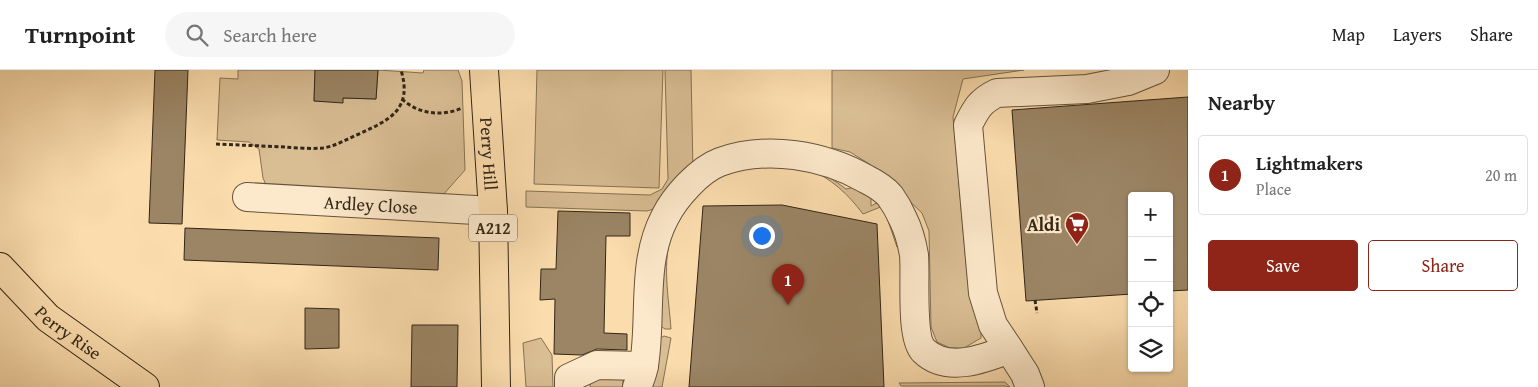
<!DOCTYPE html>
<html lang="en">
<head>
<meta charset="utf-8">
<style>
	body { margin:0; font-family:"Gentium Book Plus",serif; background:#f6f6f6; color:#222 }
	.controls { position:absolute; right:15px; bottom:15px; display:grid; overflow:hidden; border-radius:5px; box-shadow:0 1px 4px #0004 }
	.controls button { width:45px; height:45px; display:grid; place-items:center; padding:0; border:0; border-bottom:1px solid #e0e0e0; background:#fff; color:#222; font:25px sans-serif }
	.you { position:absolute; left:761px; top:165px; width:18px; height:18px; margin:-12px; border:4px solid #fff; border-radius:50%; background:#1a73e8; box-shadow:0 0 0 8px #1a73e833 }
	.badge { display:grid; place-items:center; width:32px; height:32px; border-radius:50%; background:#8f2418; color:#fff; font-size:16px; font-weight:700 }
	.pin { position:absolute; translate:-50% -41px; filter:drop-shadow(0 1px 2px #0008) }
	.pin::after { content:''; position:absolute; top:26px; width:18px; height:15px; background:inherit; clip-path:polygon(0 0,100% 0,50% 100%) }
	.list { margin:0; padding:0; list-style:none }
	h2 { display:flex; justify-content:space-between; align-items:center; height:65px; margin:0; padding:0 20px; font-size:21px }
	h2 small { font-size:16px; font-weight:400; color:#767676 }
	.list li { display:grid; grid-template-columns:32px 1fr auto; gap:15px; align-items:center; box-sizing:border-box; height:80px; margin:0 10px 10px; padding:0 10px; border:1px solid #e0e0e0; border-radius:5px }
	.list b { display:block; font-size:19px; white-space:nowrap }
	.list p { margin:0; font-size:16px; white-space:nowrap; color:#767676 }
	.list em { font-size:16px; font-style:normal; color:#767676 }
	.actions { display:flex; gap:10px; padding:15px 20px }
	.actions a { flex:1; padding:11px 0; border:1px solid #8f2418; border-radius:5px; text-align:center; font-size:18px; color:#8f2418 }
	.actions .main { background:#8f2418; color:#fff }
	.icon { flex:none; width:28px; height:28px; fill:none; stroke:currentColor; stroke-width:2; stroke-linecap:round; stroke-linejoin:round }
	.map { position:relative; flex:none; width:1188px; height:317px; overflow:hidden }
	header { display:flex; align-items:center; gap:30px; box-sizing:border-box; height:70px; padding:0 25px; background:#fff; border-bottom:1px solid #e0e0e0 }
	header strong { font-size:24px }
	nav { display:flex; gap:28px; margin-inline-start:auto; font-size:18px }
	.search { width:350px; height:45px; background:#f6f6f6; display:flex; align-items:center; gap:12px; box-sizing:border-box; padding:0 18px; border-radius:28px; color:#767676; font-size:19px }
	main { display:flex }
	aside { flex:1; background:#fff }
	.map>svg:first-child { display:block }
	.green { fill:#d9bd93; stroke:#867254 }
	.building { fill:#9b8565; stroke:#322616 }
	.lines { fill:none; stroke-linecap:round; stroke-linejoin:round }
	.minor-casing { stroke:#64543c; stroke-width:30 }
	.major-casing { stroke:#322616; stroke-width:30 }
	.path { stroke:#322616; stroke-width:3; stroke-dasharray:4 2.5; stroke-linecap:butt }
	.minor { stroke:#fce8ca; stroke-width:28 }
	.major { stroke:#fbdcad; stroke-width:28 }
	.labels { text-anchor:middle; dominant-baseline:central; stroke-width:4.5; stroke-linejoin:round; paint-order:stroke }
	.shield { fill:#fce8ca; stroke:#6f604c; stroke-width:1 }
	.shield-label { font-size:16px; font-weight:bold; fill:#322616 }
	.street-label { font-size:18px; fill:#322616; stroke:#fce8ca }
	.poi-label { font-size:18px; font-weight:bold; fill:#322616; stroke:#fce8ca; text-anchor:end }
</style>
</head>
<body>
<header>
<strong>Turnpoint</strong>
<div class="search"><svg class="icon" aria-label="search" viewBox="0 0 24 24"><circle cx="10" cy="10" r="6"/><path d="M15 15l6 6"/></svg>Search here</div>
<nav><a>Map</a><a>Layers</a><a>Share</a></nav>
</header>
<main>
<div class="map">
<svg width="1188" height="317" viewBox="0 0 1188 317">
	<rect width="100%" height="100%" fill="#fbdcad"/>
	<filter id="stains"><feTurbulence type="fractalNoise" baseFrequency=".004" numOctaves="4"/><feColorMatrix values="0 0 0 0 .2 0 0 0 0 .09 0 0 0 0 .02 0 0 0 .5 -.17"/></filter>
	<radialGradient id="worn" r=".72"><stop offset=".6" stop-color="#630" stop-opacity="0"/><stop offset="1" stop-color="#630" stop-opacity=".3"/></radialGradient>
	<!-- green -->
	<path class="green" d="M238,0H315L314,31L342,32L343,28L376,29L378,0L423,3L424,0H458L462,11L465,100L442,126L267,117L263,108L259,79L249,72L217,70L220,8L238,9Z
		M537,0H663L659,118L534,114Z
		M665,0H691L693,101L664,136L647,141L526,137V121L650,125L662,119L668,109Z
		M832,0H1024L963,9L953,47L967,204L972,233L981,261V268L964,278H950L937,272L931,257L929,161L922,143L871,95L850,82L832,78Z
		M759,89C798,89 815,96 846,119L860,116L869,120L871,128V136L880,131H887L899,169L897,177L883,136L863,144C848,124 831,108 808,99C755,79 693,110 673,161C661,189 669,229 671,259H665L659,255C651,241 654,227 655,210C655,201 655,189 657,180C663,150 694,109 722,97C733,92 747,91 759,89Z
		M664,266L671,268L662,317H649L654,271Z
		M541,268L552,285L553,317H526L523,273Z
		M623,302V317H590L591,306Z
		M1005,312L1010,317L1005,316H901L899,313Z"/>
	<!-- building -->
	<path class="building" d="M155,0H188L182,154L149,153Z
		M315,0H378L376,29L343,28V33L314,31Z
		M1188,27V220L1169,221V126H1132V224L1026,231L1012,40Z
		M782,135L877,154L884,317H689L703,136Z
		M558,141L630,143V166H606L604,263L627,264V280L597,279L582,285L554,284L555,229L540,230L541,199H556Z
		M185,158L439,168L438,200L184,190Z
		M305,238L339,239V278L305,279Z
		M412,255H458L457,317H411Z"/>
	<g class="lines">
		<!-- minor casing -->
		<g class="minor-casing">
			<g id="minor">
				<path id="s1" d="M247,127L493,141"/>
				<path d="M1009,279L993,255L983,223L968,55C976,39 980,31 997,23L1087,19L1128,11L1155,0"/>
				<path d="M569,317V308L597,295L644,296"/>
				<path d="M637,317C640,310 643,303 644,295C652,247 641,192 665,147C675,127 699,100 720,92C767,75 824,85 866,109C874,113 884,119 890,126C895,133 900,142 903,149C909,161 912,173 914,185C916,206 910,268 924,281C947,303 984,289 1009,279L1025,304L1030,317"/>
			</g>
		</g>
		<!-- major casing -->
		<g class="major-casing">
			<g id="major">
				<path id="s2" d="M484,0L493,141L496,317"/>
				<path id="s3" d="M0,197L48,248L145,317"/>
			</g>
		</g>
		<!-- path -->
		<path class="path" d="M402,29C418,44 442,47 462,38
			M216,74C239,75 262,76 285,77C297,78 311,79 323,78C336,76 347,69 359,64C389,50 413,40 401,0
			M1035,230L1037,243"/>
		<!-- minor -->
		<use href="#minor" class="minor"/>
		<!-- major -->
		<use href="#major" class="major"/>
	</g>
	<!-- icons -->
	<defs>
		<g id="supermarket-pin" transform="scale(1.25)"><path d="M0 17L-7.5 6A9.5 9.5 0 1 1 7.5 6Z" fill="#8f2418" stroke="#fce8ca"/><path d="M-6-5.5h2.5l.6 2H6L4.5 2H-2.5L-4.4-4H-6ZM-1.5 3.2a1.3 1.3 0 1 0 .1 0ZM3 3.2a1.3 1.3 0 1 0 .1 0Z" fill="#fff"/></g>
	</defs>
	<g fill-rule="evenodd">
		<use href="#supermarket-pin" x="1077" y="154"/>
	</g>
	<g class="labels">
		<!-- shield labels -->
		<rect class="shield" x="469" y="144.5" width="48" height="27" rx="4"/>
		<g class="shield-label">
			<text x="493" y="158">A212</text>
		</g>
		<!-- street labels -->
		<g class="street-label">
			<text stroke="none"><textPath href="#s2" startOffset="84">Perry Hill</textPath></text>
			<text stroke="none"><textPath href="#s1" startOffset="124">Ardley Close</textPath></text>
			<text stroke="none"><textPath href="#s3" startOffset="95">Perry Rise</textPath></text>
		</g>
		<!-- poi labels -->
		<g class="poi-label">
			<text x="1060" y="154">Aldi</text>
		</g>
	</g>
	<rect width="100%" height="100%" filter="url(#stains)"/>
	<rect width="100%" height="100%" fill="url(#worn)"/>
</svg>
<div class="controls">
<button>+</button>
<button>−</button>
<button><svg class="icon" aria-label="locate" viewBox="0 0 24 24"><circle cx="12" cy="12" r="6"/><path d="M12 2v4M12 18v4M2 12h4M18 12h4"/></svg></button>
<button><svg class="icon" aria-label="layers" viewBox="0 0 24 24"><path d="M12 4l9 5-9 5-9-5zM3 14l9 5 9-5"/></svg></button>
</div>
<div class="you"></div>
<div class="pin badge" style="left:788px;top:235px">1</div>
</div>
<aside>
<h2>Nearby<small></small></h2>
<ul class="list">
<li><span class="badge">1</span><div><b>Lightmakers</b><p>Place</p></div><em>20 m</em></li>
</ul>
<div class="actions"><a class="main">Save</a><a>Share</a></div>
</aside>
</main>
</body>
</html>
